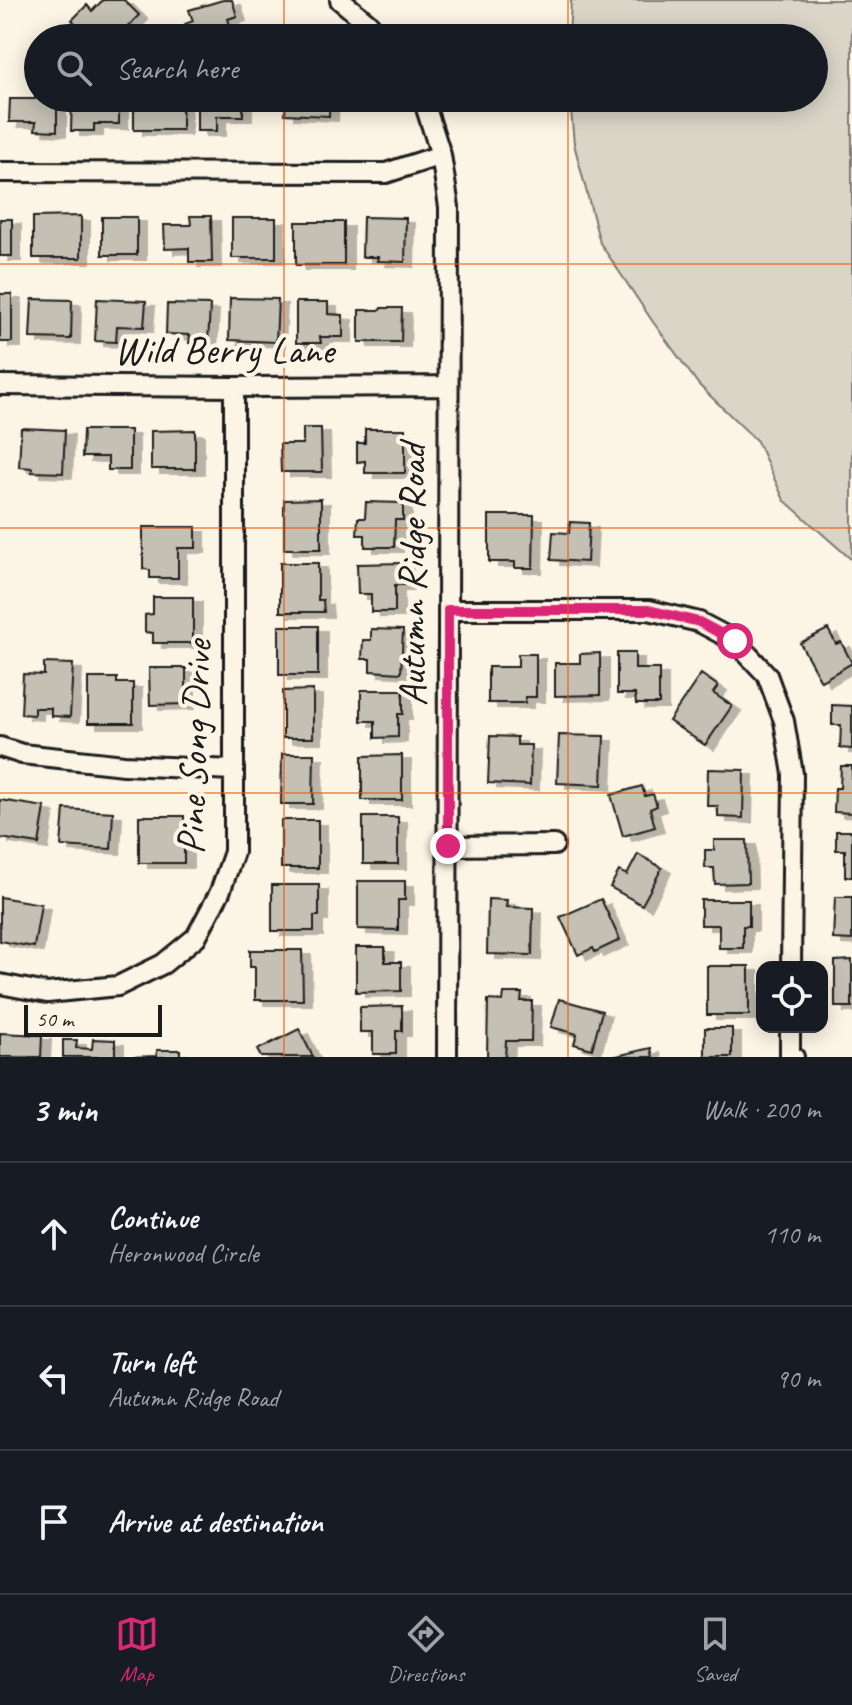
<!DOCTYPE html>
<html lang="en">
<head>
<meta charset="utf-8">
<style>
	body { margin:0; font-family:Caveat,sans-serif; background:#20242c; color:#f1f3f6 }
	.controls { position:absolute; right:24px; bottom:24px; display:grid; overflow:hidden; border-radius:16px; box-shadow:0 4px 20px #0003 }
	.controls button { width:72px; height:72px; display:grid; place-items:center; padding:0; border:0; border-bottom:2px solid #363941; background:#171b24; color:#f1f3f6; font:40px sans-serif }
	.scale { position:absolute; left:24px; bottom:20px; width:138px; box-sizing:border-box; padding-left:8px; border:4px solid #1c1c1c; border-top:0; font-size:22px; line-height:28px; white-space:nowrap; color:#1c1c1c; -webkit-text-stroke:6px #fcf5e5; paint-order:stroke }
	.stop { position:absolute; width:24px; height:24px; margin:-18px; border:6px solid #db2777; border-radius:50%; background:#fff }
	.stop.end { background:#db2777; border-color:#fff; box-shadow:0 2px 8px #0008 }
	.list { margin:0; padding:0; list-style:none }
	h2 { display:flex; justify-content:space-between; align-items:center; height:104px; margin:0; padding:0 32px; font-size:34px }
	h2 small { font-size:26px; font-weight:400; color:#9ea1a6 }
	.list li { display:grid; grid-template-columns:52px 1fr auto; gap:24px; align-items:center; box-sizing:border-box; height:144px; padding:0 32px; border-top:2px solid #363941 }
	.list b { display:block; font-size:30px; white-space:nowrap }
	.list p { margin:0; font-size:26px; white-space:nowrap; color:#9ea1a6 }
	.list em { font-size:26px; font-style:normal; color:#9ea1a6 }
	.icon { flex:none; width:44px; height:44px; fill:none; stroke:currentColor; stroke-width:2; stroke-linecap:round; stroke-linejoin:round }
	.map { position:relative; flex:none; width:852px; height:1057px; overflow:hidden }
	.search { position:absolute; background:#171b24; box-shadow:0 4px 20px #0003; left:24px; right:24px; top:24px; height:88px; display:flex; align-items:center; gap:20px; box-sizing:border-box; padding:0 28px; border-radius:44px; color:#9ea1a6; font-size:30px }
	.sheet { height:536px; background:#171b24 }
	nav { display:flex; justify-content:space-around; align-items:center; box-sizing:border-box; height:112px; border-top:2px solid #363941; background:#171b24; font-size:22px; color:#9ea1a6 }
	nav a { display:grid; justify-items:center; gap:4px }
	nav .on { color:#db2777 }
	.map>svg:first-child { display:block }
	.green { fill:#dbd5c8; stroke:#7c7872; stroke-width:2 }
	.building { fill:#c4c0b3; stroke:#1c1c1c; stroke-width:2; filter:url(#shadow) }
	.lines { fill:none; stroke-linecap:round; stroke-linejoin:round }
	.street-casing { stroke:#1c1c1c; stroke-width:24 }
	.street { stroke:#fcf5e5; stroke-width:18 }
	.route { stroke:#db2777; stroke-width:10 }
	.grid { fill:none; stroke:#e8590c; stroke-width:2; stroke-opacity:0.55 }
	.labels { text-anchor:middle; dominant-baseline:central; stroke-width:8; stroke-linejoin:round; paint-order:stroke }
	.street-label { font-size:40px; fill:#1c1c1c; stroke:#fcf5e5 }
</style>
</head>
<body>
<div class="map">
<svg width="852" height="1057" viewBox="0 0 852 1057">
	<defs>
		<filter id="shadow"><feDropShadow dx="9" dy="5" stdDeviation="0" flood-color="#0004"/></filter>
	</defs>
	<rect width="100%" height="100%" fill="#fcf5e5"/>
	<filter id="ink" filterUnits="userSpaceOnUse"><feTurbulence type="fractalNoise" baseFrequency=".0125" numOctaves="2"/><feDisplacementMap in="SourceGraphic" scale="16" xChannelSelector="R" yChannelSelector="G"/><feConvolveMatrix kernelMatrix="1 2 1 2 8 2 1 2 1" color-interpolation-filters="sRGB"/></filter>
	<g filter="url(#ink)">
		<!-- green -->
		<path class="green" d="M571,0H852V560L784,500L757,441L699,385L653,322L600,243L574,144L570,98H814V38H569Z"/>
		<!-- building -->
		<path class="building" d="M103,0H124L139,15L117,38H90L72,20L87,5L92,11Z
			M223,0H232L237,16L228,19L234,38H189L185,24L193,21L189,10Z
			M35,85H38V98H57V131L35,130L36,122H9L10,99H35Z
			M72,98H102V102H119V124H94V131H71Z
			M134,98H182V130H134Z
			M197,98H243V116H217V131H197Z
			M286,98H330L329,116L285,114Z
			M81,216V258H33V217Z
			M190,216H211L212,262H189V248L165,249L164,225H191Z
			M102,217H137V255H102Z
			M363,217L406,218L405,262L377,261L378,257H362Z
			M232,218H276V258H232Z
			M0,219H12V256H0Z
			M296,222H344V265H296Z
			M0,294H12V342H0Z
			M230,298L278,299L276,342L229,340Z
			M32,299L72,300L71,339L30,338Z
			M97,299L146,301L144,327L117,326L116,342L95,341Z
			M296,302H328V314L343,315V337H320L321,343H296Z
			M167,304L210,305L208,344L189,343L190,335L166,334Z
			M381,308H402L401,342H359V310H380Z
			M21,428L65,430L63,473L32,472V468L19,467Z
			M303,428H321L322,472H281L280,444H303Z
			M365,429H405V473H365V461L357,462V443H365Z
			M83,430H130V470H108V457H82Z
			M195,430V469H151V431Z
			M321,499V549H284V500Z
			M366,502L403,503V520H395L394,547H365V535H357L358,518H365Z
			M489,515H534L533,568H515V562H489Z
			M570,522L589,523L587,562L551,560L553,532L569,533Z
			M143,527H196V548H178V578H150V570L143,569Z
			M280,563H318V600H323L324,612H280Z
			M404,563V585H395V612H371V594H358L357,564Z
			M153,597H193V643H153V633L145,632V615L153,614Z
			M279,626H318V675H279Z
			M371,629L403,630L401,673L370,671V659H362L363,640H371Z
			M828,629L836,644L841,642L852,663L821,681L800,643Z
			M600,653V695L555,696V663H580V654Z
			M617,653H635V669H659V704H636L635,694H617Z
			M518,654H536V697H525V703H488V667H518Z
			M44,663L73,664L70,717L51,716V708H34V715L21,714L23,674L44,675Z
			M149,668H186V704L150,705Z
			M701,674L718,686L713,693L732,706L705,745L669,721Z
			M88,678H117V683H133V723H88Z
			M313,690V738H283V691Z
			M361,690H403V714H398V737L375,738V721H361Z
			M832,705L852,706V749L840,748L841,725H832Z
			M559,735L604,736L602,785L557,783Z
			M490,736L517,737V745H531L530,785L488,783Z
			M282,754H314L313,804H281Z
			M402,755V800H362V756Z
			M841,766H852V813L834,812L835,788H840Z
			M708,769L744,770L743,818L718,817V806H707Z
			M642,786L645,796L653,794L657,806L650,809L655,827L623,836L611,795Z
			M0,800L45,807L39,844L0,838Z
			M64,809L113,812L111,849L61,846Z
			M139,816H184V863H139Z
			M363,817H398V864H363Z
			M281,820H318V868H281Z
			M836,831H852V877H845V850H836Z
			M714,840H747L748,883L715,884L714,868H705V850H714Z
			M638,854L662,868L642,905L610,887L619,871L627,875Z
			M358,881H405V900H398V930L358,929Z
			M272,885H319V916H314V931H272Z
			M0,897L41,904L34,947L0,941Z
			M835,897H852V940L833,939Z
			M488,899L507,900L506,907L533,908L532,955L487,954Z
			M601,899L620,940L595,952L593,948L578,955L560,917Z
			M701,900H749V926H743V948H719V925H701Z
			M356,947H385V962H401V991L356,992Z
			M250,950H302L303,1000H255V967H250Z
			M852,960V1007H835V961Z
			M707,966H749V1015H707Z
			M504,993H522L521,1001H532L531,1041H506L505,1057H487L488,1000L503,1001Z
			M559,999L602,1011L592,1049L574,1044L577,1034L551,1027Z
			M402,1006V1031H396V1054H373V1032H360V1007Z
			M705,1028H732V1057H705Z
			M299,1029L313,1057H261L257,1050Z
			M0,1033L42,1035L41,1057H0Z
			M93,1039L115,1040V1057H63V1040H77L76,1048L92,1049Z
			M651,1048L653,1057H612Z
			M157,1050H180V1057H130L157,1056Z"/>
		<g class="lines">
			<!-- street casing -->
			<g class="street-casing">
				<path id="street" d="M340,0L368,23L380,38
					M421,98L425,105L441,155L449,207L447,1057
					M0,172L386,173L441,155
					M0,385L234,387L448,386
					M448,610H649L699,622L735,641L767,675L784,721L793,774L791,967
					M0,747L22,754L124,765L233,770
					M448,846L554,845
					M0,984L47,993L118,986L163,964L196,937L220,892L234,852V387
					M790,1027V1057H794"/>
			</g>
			<!-- street -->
			<use href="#street" class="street"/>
		</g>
	</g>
	<g class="lines" filter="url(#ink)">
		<!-- route -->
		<path class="route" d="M448,846V610H649L699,622L735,641"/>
	</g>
	<!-- grid -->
	<path class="grid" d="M284,0V38M568,0V38M284,98V1057M568,98V1057M0,264H852M0,528H852M0,793H852"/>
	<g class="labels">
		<!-- street labels -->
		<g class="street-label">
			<text x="224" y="350">Wild Berry Lane</text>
			<text transform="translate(412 575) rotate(-90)">Autumn Ridge Road</text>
			<text transform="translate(194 747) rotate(-88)">Pine Song Drive</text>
		</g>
	</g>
</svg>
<div class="controls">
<button><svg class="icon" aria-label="locate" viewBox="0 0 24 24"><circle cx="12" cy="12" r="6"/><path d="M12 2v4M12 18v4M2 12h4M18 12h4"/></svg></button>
</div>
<div class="scale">50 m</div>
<div class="stop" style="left:735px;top:641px"></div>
<div class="stop end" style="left:448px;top:846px"></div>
<div class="search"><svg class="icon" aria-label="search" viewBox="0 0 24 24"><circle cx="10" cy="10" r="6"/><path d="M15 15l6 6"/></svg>Search here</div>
</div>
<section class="sheet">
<h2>3 min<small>Walk · 200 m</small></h2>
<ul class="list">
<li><svg class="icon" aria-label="ahead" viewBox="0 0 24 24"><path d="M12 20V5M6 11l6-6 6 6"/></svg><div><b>Continue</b><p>Heronwood Circle</p></div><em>110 m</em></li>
<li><svg class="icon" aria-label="left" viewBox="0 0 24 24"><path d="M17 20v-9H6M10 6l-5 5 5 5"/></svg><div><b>Turn left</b><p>Autumn Ridge Road</p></div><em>90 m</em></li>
<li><svg class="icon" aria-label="arrive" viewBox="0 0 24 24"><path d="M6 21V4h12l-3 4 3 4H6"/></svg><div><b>Arrive at destination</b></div></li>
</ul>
</section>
<nav>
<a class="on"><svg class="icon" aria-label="map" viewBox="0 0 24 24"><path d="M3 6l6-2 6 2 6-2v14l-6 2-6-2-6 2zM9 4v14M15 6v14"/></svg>Map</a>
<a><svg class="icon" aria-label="directions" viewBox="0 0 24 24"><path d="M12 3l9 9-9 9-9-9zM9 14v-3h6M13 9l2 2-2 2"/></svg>Directions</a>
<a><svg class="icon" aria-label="saved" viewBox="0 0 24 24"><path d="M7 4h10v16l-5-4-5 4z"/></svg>Saved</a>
</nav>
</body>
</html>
